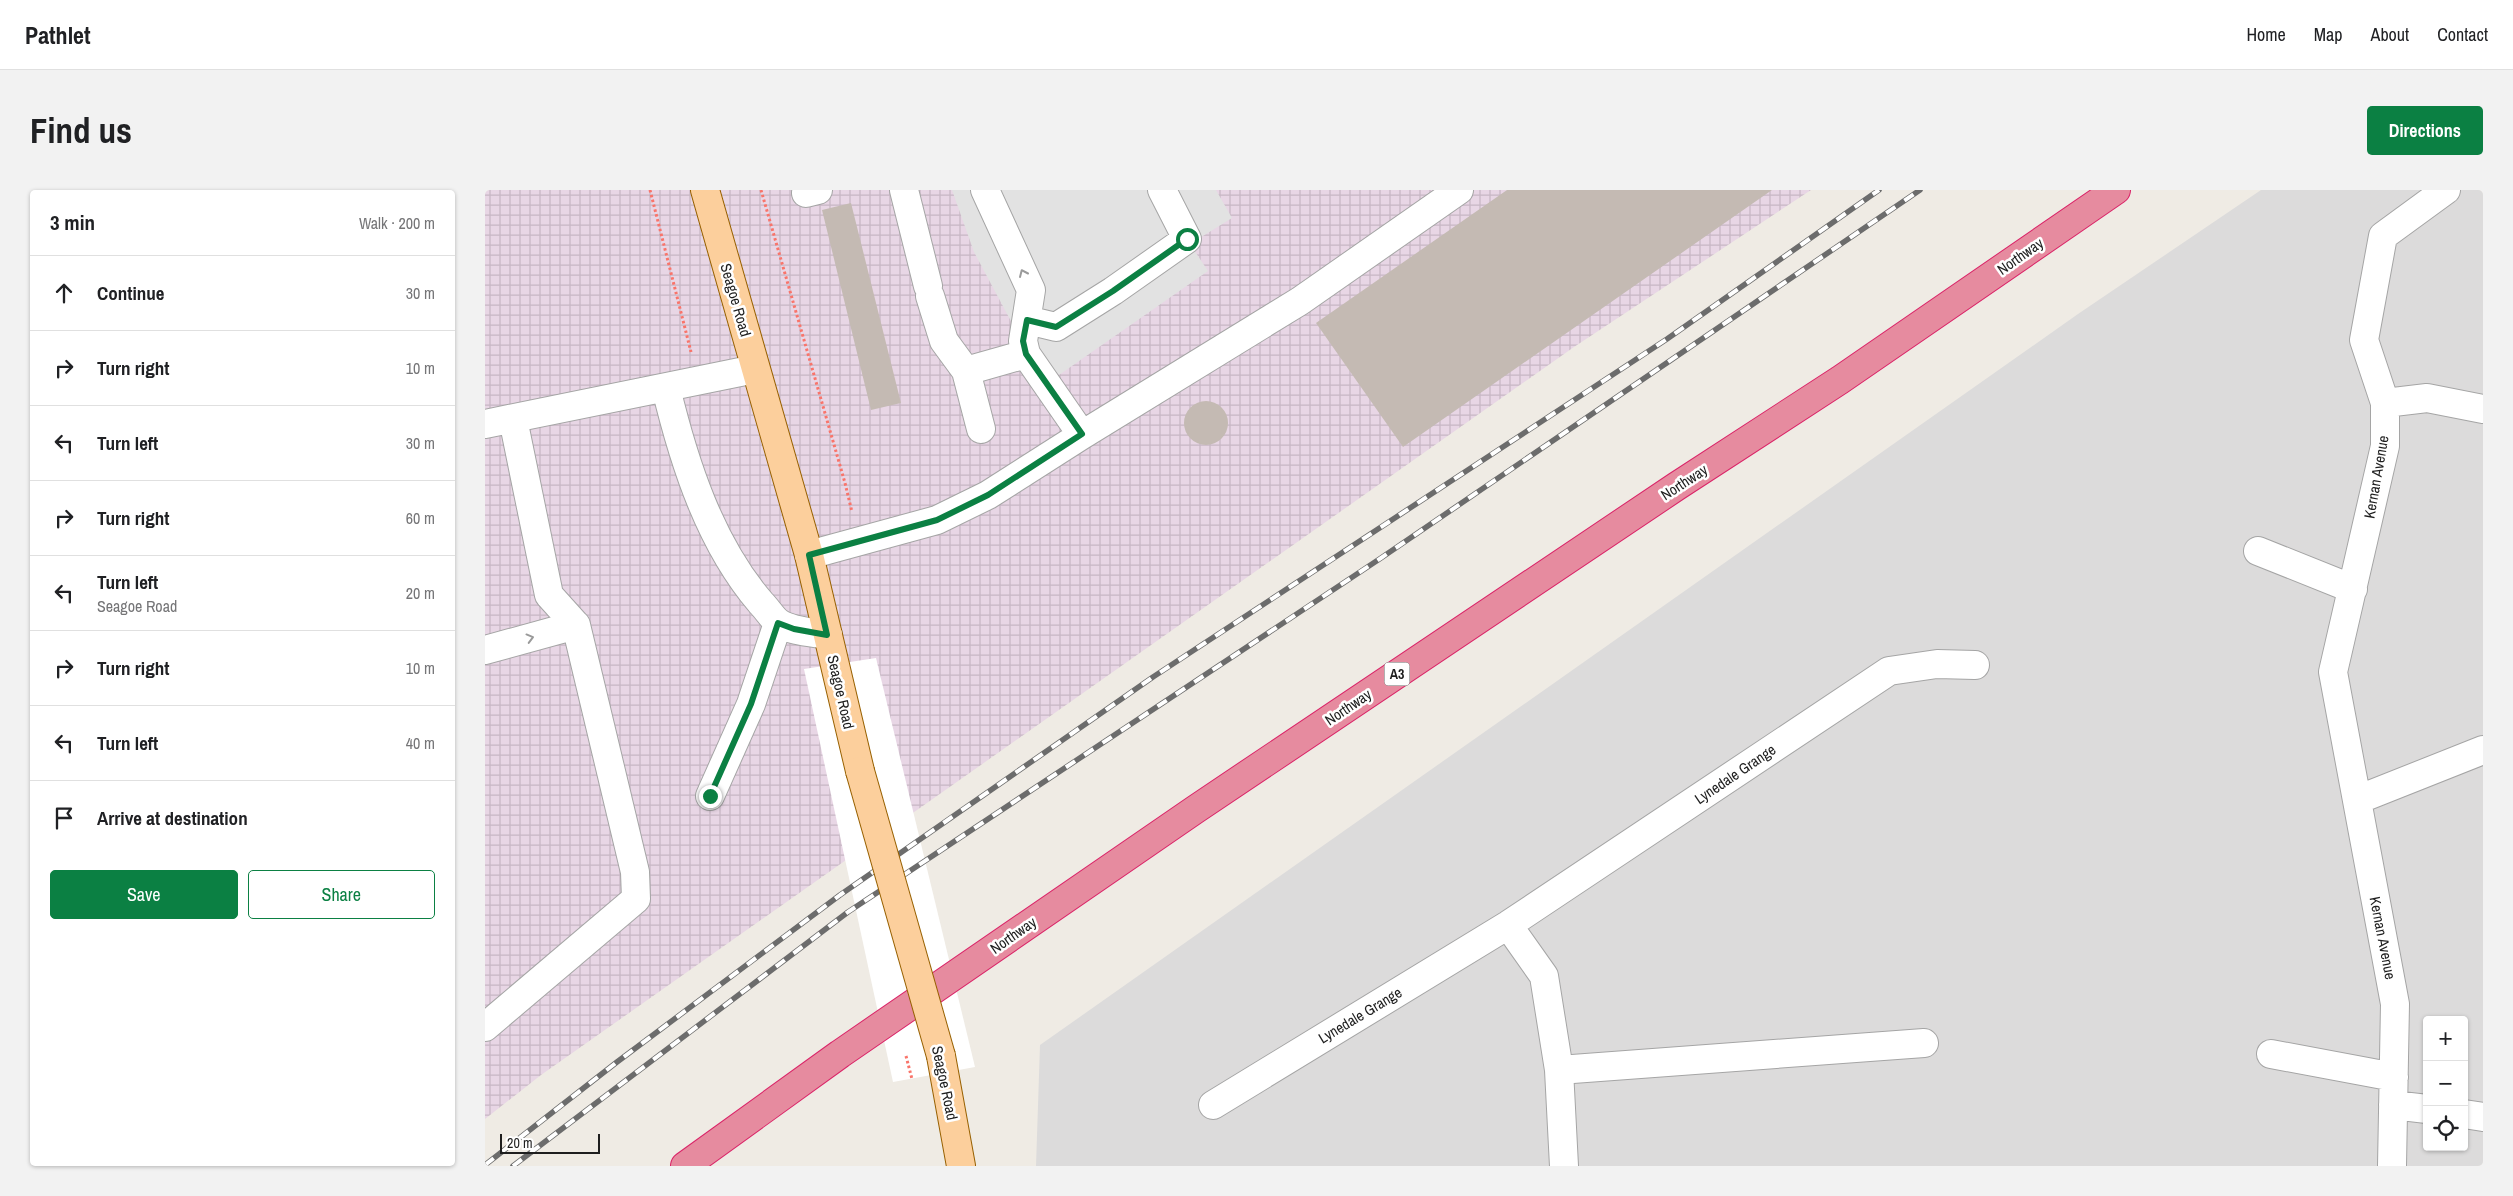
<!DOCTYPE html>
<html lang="en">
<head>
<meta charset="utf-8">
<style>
	body { margin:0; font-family:"Archivo Narrow",sans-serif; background:#f2f2f2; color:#202124 }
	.controls { position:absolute; right:15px; bottom:15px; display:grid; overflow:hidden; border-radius:5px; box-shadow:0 1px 4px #0004 }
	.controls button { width:45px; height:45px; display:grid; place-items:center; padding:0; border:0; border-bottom:1px solid #e0e0e0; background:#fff; color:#202124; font:25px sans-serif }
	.scale { position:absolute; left:15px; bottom:12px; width:100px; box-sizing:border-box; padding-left:5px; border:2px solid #1e1e1e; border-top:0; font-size:14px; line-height:18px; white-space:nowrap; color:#1e1e1e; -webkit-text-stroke:4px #fff; paint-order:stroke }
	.stop { position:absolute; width:15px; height:15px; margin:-11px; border:4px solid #0b8043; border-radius:50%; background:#fff }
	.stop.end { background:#0b8043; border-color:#fff; box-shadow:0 1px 5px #0008 }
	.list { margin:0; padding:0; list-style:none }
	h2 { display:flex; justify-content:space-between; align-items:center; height:65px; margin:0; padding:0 20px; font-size:21px }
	h2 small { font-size:16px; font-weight:400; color:#757577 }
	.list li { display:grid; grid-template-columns:32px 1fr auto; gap:15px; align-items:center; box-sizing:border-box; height:75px; padding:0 20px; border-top:1px solid #e0e0e0 }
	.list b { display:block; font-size:19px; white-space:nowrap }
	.list p { margin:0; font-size:16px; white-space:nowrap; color:#757577 }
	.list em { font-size:16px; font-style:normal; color:#757577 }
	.actions { display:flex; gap:10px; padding:15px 20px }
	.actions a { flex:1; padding:11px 0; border:1px solid #0b8043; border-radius:5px; text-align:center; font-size:18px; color:#0b8043 }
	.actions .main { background:#0b8043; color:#fff }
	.icon { flex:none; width:28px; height:28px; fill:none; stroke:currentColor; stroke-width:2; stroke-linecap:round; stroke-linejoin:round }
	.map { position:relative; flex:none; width:1998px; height:976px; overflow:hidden; border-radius:5px }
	header { display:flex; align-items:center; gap:30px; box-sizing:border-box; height:70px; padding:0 25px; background:#fff; border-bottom:1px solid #e0e0e0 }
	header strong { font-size:24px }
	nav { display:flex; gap:28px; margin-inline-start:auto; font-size:18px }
	.intro { display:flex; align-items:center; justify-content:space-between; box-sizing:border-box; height:120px; padding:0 30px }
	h1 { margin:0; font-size:35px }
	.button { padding:12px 22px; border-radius:5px; background:#0b8043; color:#fff; font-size:18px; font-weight:700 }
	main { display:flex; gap:30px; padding:0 30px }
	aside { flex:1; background:#fff; border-radius:5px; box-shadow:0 1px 4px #0004 }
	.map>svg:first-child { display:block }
	.residential { fill:#dcdbdb; fill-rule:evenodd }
	.industrial { fill:url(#industrial-grid) }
	.parking { fill:#e2e2e2 }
	.pier { fill:#fff }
	.building { fill:#c4bab3 }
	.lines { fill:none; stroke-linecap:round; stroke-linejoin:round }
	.minor-casing { stroke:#a5a5a5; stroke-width:30 }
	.major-casing { stroke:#976000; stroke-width:30 }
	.highway-casing { stroke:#da2468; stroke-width:30 }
	.path { stroke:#f9746a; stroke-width:3; stroke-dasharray:2.5 2.5; stroke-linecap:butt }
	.minor { stroke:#fff; stroke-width:28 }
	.major { stroke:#fccf9c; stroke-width:28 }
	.highway { stroke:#e68b9f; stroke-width:28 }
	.rail-casing { stroke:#6c6c6c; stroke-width:5.5 }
	.rail { stroke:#fff; stroke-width:4; stroke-dasharray:11; stroke-linecap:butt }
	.major-bridge-casing { stroke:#976000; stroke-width:30; stroke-linecap:butt }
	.path-bridge { stroke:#f9746a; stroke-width:3; stroke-dasharray:2.5 2.5; stroke-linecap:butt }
	.major-bridge { stroke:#fccf9c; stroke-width:28 }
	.oneway { stroke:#9a9a9a }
	.route { stroke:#0b8043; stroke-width:6 }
	.labels { text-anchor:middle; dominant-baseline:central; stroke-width:5; stroke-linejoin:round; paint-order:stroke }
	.shield { fill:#fff; stroke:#626262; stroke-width:1 }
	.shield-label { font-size:14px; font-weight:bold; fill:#1e1e1e }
	.street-label { font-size:15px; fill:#1e1e1e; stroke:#fff }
</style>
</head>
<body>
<header>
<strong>Pathlet</strong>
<nav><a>Home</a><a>Map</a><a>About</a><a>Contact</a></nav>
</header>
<div class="intro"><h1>Find us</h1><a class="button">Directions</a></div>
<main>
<aside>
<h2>3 min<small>Walk · 200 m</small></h2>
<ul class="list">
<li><svg class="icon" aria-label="ahead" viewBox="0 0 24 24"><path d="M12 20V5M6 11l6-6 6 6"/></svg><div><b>Continue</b></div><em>30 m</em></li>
<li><svg class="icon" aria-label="right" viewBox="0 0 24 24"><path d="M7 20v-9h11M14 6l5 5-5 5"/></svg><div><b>Turn right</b></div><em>10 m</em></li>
<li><svg class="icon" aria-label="left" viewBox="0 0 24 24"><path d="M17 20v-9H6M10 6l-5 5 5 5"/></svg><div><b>Turn left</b></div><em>30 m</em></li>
<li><svg class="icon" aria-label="right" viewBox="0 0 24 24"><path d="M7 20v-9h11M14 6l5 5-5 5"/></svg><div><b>Turn right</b></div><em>60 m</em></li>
<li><svg class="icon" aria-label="left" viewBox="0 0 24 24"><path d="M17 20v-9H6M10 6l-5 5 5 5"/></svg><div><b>Turn left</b><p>Seagoe Road</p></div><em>20 m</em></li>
<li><svg class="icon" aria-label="right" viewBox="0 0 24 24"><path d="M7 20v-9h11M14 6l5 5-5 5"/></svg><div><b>Turn right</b></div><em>10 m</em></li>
<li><svg class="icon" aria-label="left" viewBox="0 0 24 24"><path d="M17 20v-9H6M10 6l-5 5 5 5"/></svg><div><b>Turn left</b></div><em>40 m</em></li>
<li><svg class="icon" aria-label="arrive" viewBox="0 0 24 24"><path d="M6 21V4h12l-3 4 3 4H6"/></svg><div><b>Arrive at destination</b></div></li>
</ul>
<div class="actions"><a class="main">Save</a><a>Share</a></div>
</aside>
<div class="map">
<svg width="1998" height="976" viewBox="0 0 1998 976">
	<defs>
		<pattern id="industrial-grid" width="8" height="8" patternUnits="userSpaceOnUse" patternTransform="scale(1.25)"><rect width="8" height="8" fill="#e8d6e5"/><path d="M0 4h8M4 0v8" fill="none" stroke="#c7b7c4"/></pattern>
	</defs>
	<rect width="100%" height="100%" fill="#efebe4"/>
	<!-- residential -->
	<path class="residential" d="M1776,0H1998V976H551L555,855L1593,124ZM1942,830H1979V957H1942Z"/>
	<!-- industrial -->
	<path class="industrial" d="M0,0H1326L1089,157L56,885L0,929Z"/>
	<!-- parking -->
	<path class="parking" d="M467,0H731L747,28L705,54L723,81L574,185L528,135L489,62Z"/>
	<!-- pier -->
	<path class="pier" d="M391,468L490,877L408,892L319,479Z"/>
	<!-- building -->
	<path class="building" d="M1022,0H1287L918,257L831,133Z
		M366,13L416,213L386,220L337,20Z
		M699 233a22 22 0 1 1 44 0a22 22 0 1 1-44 0Z"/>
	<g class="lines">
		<!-- minor casing -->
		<g class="minor-casing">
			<path id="minor" d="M419,0L443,96
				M500,0L546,100L538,151L541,164L597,245
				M321,3L333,0
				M445,106L459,151L481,181L496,239
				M542,130L571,137L628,101L702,49L677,0
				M481,181L541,164
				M181,198C199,273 225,354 276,413C282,419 288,429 294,433C308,442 327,442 343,445
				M1900,213L1942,208L1998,219
				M0,234L270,179
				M1773,361L1868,399
				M324,365L452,330L503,305L597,245L815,111L974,0
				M0,460L91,435
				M225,606L266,514L293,433
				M1872,610L1998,560
				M1023,735L1059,786L1074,880L1079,976
				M0,837L151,709L150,682L91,435L64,405L28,229
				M1786,864L1909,887
				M1074,880L1439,853
				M728,915L1023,735L1404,481L1452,474L1490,475
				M1908,915L1942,919
				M1979,924L1998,927
				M1907,976L1910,814L1848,482L1900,256V213L1879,150L1898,46L1961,0"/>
		</g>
		<!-- major casing -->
		<g class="major-casing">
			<path id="major" d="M220,0L324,365L375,581
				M456,866L476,976"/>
		</g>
		<!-- highway casing -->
		<g class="highway-casing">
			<path id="highway" d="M200,976L355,864L711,619L1192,296L1355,190L1631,0"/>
		</g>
		<!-- path -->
		<path class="path" d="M165,0L206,162
			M276,0L360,293L367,322"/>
		<!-- minor -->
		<use href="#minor" class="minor"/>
		<!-- major -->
		<use href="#major" class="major"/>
		<!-- highway -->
		<use href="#highway" class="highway"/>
		<!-- rail casing -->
		<g class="rail-casing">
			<path id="rail" d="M0,975L132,872L355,705L668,487L1182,149L1394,0
				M28,976L363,722L896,368L1435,0"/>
		</g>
		<!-- rail -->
		<use href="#rail" class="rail"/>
		<!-- major-bridge casing -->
		<g class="major-bridge-casing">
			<path id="major-bridge" d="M375,581L456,866"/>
		</g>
		<!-- path-bridge -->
		<path class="path-bridge" d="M421,866L427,889"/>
		<!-- major-bridge -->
		<use href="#major-bridge" class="major-bridge"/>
	</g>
	<!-- one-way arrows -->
	<defs><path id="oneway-chevron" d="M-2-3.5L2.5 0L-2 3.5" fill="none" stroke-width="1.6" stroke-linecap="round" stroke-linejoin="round" transform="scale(1.25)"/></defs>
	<g class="oneway">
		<use href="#oneway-chevron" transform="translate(538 83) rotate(-114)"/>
		<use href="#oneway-chevron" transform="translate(45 448) rotate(-15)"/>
	</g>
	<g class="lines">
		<!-- route -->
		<path class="route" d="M225,606L266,514L293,433L309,439L342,445L324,365L452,330L503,305L597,244L541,164L538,151L542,130L571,137L628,101L702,49"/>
	</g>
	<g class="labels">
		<!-- shield labels -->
		<rect class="shield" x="899.5" y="472.5" width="25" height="23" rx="4"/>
		<g class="shield-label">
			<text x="912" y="484">A3</text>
		</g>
		<!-- street labels -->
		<g class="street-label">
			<text transform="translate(1535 66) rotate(-35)">Northway</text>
			<text transform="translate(251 110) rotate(74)">Seagoe Road</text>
			<text transform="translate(1891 287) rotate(-80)">Kernan Avenue</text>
			<text transform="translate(1199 292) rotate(-33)">Northway</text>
			<text transform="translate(356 502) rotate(77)">Seagoe Road</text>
			<text transform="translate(863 517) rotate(-34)">Northway</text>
			<text transform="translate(1250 584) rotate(-34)">Lynedale Grange</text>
			<text transform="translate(528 745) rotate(-35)">Northway</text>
			<text transform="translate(1898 748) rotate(79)">Kernan Avenue</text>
			<text transform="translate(875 825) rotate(-31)">Lynedale Grange</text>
			<text transform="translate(460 893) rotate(78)">Seagoe Road</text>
		</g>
	</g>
</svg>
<div class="controls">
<button>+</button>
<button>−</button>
<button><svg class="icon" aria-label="locate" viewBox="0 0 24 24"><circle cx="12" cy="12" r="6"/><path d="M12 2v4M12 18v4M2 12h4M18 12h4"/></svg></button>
</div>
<div class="scale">20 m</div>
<div class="stop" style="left:702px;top:49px"></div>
<div class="stop end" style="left:225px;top:606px"></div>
</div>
</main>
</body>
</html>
